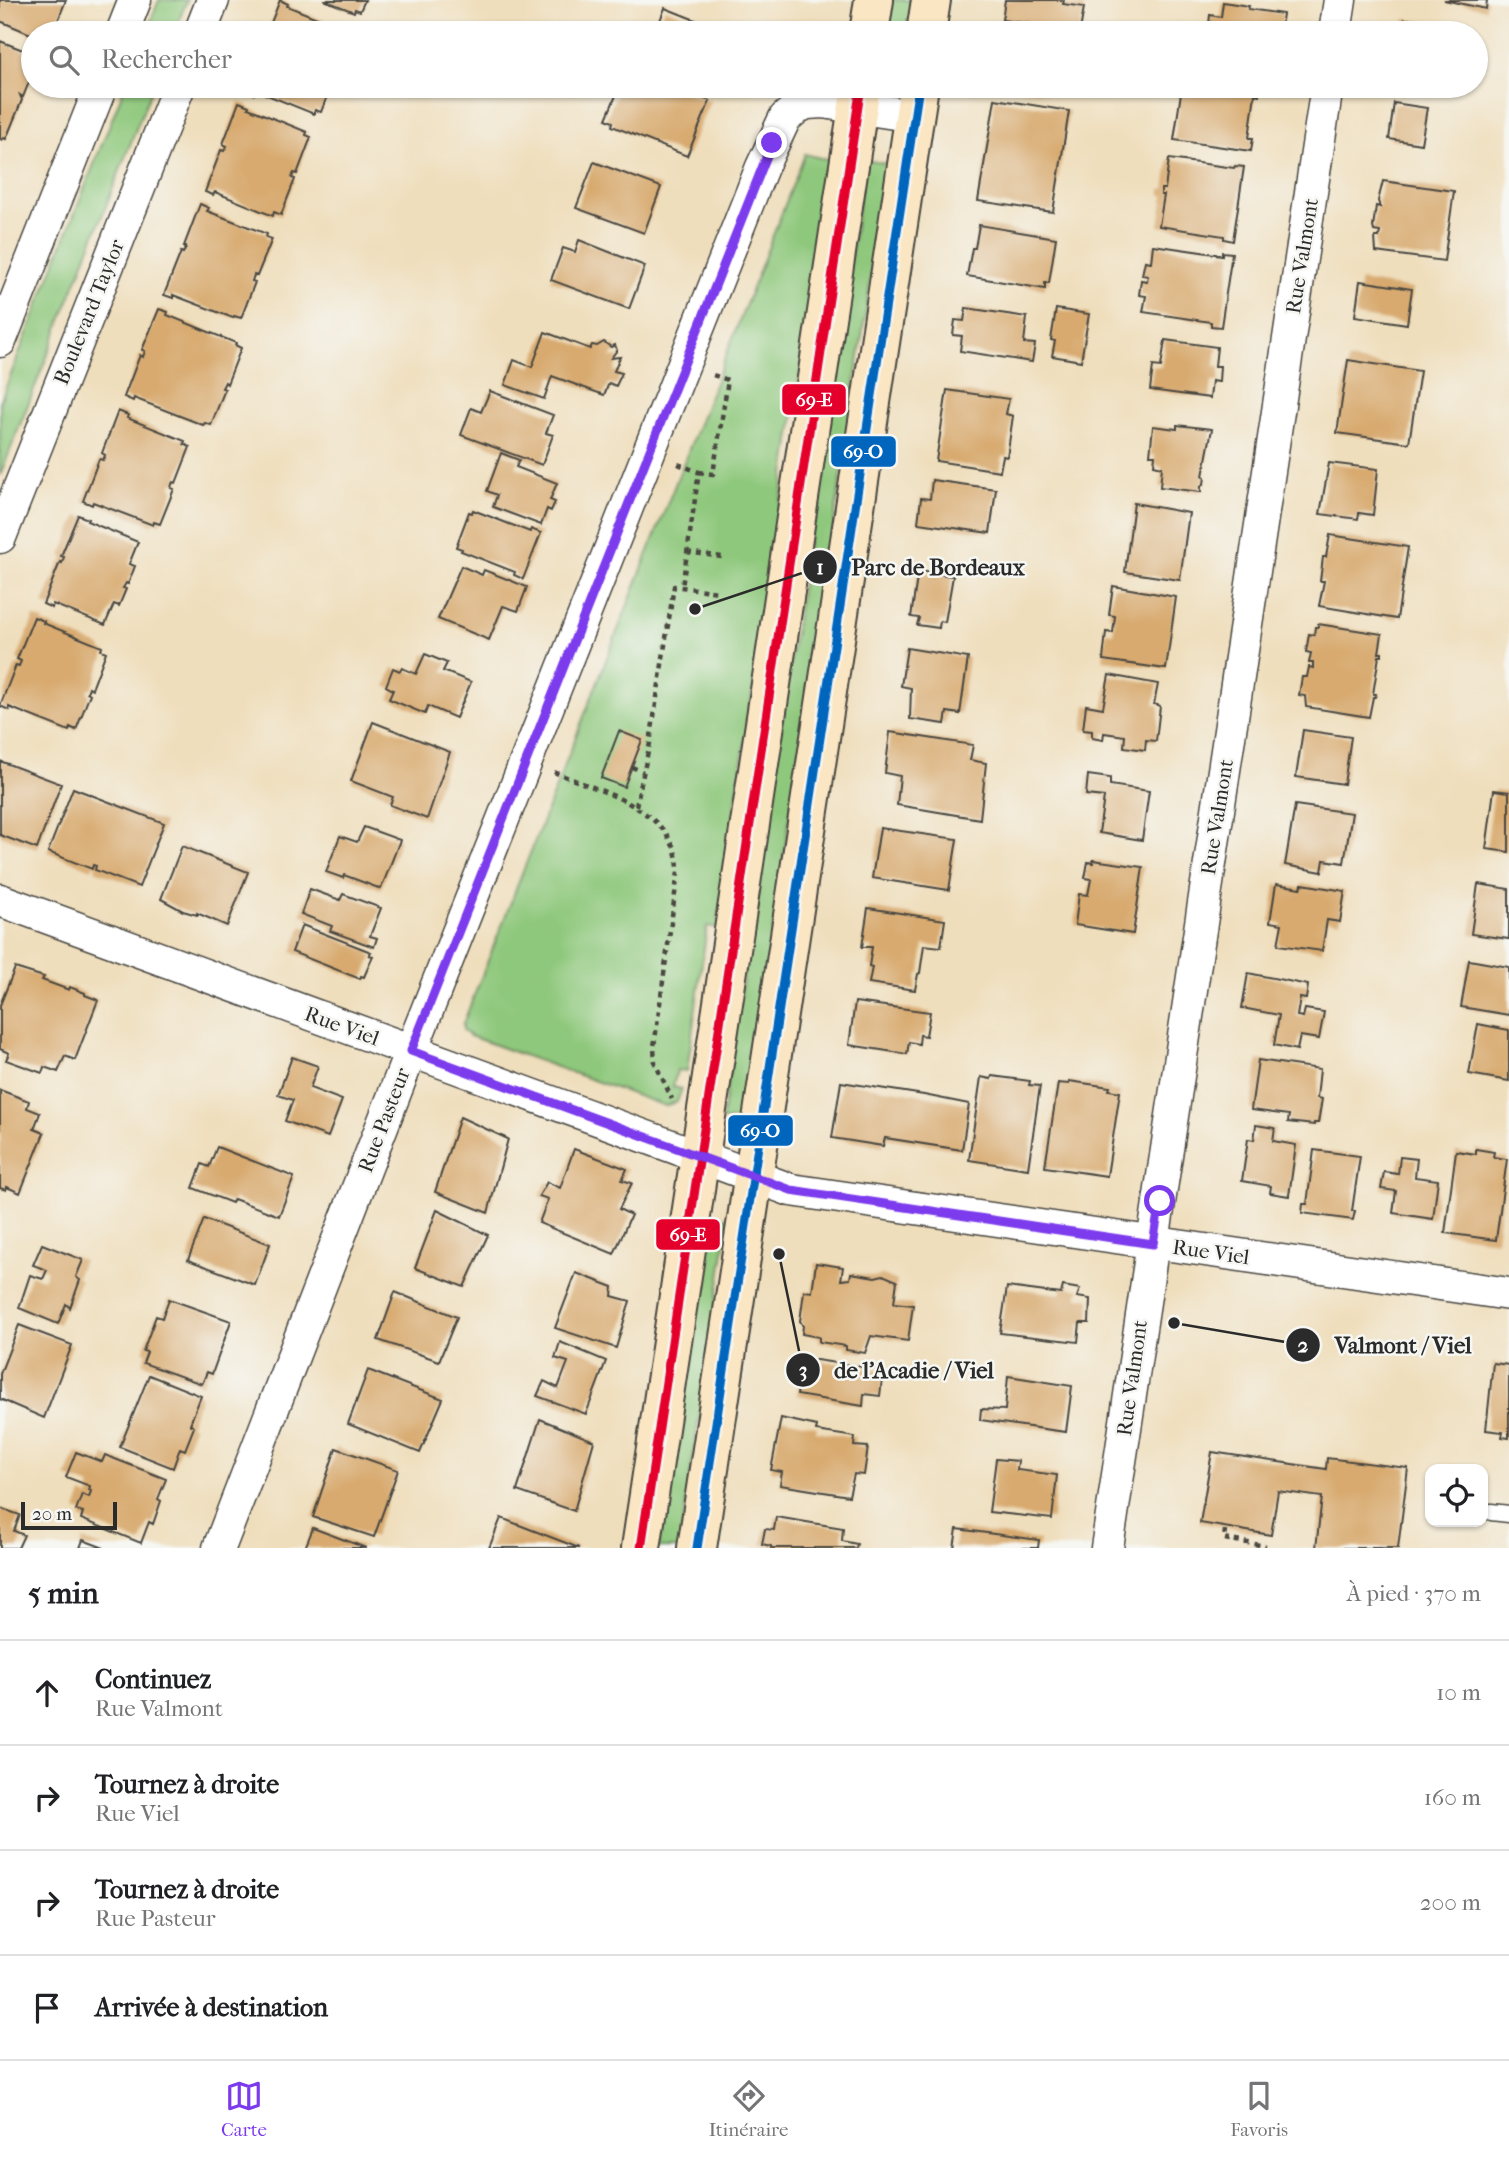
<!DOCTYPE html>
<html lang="fr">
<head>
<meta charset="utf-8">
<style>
	body { margin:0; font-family:"IM FELL French Canon",serif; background:#f6f6f6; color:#202124 }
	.controls { position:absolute; right:21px; bottom:21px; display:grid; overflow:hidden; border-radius:14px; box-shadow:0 2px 5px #0004 }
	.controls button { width:63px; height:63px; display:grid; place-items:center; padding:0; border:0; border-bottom:2px solid #e0e0e0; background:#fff; color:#202124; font:35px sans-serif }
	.scale { position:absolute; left:21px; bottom:18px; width:96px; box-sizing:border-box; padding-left:7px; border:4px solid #2b2b2b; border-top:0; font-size:19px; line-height:24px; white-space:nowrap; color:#2b2b2b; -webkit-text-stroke:5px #f6f6f2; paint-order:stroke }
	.stop { position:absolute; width:21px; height:21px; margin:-16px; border:5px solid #7c3aed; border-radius:50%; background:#fff }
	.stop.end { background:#7c3aed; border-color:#fff; box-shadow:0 2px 7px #0008 }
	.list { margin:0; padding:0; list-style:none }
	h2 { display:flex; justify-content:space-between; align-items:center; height:91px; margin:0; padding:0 28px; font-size:30px }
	h2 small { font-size:23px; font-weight:400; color:#757577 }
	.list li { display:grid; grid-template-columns:46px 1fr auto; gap:21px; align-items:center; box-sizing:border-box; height:105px; padding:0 28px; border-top:2px solid #e0e0e0 }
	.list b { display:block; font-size:26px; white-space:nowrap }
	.list p { margin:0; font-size:23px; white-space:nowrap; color:#757577 }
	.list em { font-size:23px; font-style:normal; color:#757577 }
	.icon { flex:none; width:38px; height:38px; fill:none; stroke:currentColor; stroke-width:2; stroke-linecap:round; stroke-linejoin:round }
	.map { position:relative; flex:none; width:1509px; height:1548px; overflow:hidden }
	.search { position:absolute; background:#fff; box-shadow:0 2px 5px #0004; left:21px; right:21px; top:21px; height:77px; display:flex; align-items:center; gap:18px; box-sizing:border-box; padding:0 24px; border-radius:38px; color:#757577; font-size:26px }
	.sheet { height:511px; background:#fff }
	nav { display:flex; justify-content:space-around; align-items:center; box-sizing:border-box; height:98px; border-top:2px solid #e0e0e0; background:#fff; font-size:19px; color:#757577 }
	nav a { display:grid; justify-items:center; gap:4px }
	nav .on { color:#7c3aed }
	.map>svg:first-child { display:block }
	.green { fill:#8ec87c; stroke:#5c7a54; stroke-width:2 }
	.building { fill:#d8aa6f }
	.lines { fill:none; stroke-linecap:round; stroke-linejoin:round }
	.lane-casing { stroke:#484641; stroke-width:19 }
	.street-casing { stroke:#484641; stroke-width:35 }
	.secondary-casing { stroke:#484641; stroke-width:42 }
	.path { stroke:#484641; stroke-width:4.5; stroke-dasharray:5 5; stroke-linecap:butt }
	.lane { stroke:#fff; stroke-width:16 }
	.street { stroke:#fff; stroke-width:32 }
	.secondary { stroke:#fbe6c3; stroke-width:38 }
	.bus-1-casing { stroke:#f6f6f2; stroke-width:14 }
	.bus-2-casing { stroke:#f6f6f2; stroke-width:14 }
	.bus-1 { stroke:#0065bd; stroke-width:9 }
	.bus-2 { stroke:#e4002b; stroke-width:9 }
	.route { stroke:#7c3aed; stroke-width:9 }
	.labels { text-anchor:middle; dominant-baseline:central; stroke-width:5; stroke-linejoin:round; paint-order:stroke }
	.street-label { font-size:21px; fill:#2b2b2b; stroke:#f6f6f2 }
	.leader { fill:none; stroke:#2b2b2b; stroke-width:2.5 }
	.callout-dot { fill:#2b2b2b; stroke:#f6f6f2; stroke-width:2.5 }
	.mark-label { font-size:21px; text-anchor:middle; font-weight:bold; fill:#fff }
	.callout-label { font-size:23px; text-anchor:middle; font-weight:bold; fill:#2b2b2b; stroke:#f6f6f2; stroke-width:5; stroke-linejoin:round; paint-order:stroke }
	.line-badge { stroke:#f6f6f2; stroke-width:2.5 }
	.badge-label { font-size:19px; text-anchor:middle; font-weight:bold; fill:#fff }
</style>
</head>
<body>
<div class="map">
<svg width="1509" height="1548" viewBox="0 0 1509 1548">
	<rect width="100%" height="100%" fill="#f6f6f2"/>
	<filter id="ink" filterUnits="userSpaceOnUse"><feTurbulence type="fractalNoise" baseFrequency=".0143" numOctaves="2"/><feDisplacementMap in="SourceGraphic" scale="14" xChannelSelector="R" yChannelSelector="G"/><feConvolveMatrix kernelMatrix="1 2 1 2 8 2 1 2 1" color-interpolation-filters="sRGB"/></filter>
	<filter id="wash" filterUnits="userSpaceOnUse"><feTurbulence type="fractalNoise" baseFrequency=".00686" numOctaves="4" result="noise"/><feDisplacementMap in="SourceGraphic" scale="28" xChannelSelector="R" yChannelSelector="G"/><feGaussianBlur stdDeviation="1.57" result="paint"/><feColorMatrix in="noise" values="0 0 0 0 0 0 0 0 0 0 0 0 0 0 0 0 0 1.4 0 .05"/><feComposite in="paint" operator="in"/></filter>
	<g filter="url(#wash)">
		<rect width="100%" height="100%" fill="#efdebc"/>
		<!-- green -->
		<path class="green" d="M159,0H187L174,33H146Z
			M890,0H912L907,33H885Z
			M125,86H153L0,476V402Z
			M805,154L832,161L717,928L707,926L687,1071L677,1070L673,1087L682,1089L677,1102L665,1106L470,1036L463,1030V1024Z
			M865,160L888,164L744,1120H722Z
			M708,1215L729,1218L679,1548H658Z"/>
		<g id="blocks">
			<!-- building -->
			<path class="building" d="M0,0H66L53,33L33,35L0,21Z
				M280,0L288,4L287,6L347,30L346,33H267Z
				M324,0H365L360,11L355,9L354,12Z
				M1005,0H1064L1063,4L1084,7L1080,31L1002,20Z
				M1444,0H1487L1486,9Z
				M1223,2L1249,6L1248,9L1283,14L1280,33H1208L1210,15L1221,17Z
				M665,8L728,33H655Z
				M1405,19L1461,28L1460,33H1403Z
				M0,41L33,54V72L23,97L20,95L22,100L6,139L3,138L2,140L0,139Z
				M246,86H331L321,112L315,110L314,114L255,90L254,94L245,90Z
				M620,86H672L710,101L687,156L612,126L613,122L606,119Z
				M1009,86H1061L1059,95Z
				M1182,86H1260L1259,95L1255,94L1249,138H1253L1251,151L1174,140Z
				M1428,86H1451L1450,91L1444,90L1443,93L1433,91L1434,88Z
				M995,99L1069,111L1053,212L978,201Z
				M239,102L249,106L248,108L307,132L306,135L311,137L297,174L294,173L293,175L292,178L295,179L281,215L274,212L273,216L215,192L213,195L205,192L221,150L224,151L227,146L223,144Z
				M1394,103L1427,108L1421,144L1389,139Z
				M1169,159L1234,168L1235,166L1244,167L1233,241L1224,239V236L1159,226L1164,195H1161V189H1165Z
				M594,162L661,187L644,233L576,208Z
				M1383,181L1454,191L1444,261L1376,252L1375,237H1379L1380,232L1374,231L1373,227L1376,206L1380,207L1378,201Z
				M200,204L209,208L207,211L267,234L266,237L272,239L257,276L254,275L252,281L255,282L241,318L234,316L233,318L173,295V298L164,295L181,252L183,253L185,250L186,246H184Z
				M979,225L1056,238L1049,283H1045V289L967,276L972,248H975Z
				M579,240L645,266L629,309L551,280L563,248L575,252Z
				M1153,245L1222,255V252L1232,253L1221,327L1211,326V322L1143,312L1146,296L1139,295L1141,280L1147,281L1148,276L1142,275L1145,261L1151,262Z
				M1360,281L1412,289L1407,324L1355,316Z
				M966,308L1027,317L1024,343L1035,344L1032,362L960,351L962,336L953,335L955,320L964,321Z
				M159,309L168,312L167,315L236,343L235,345L241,348L227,384L225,382L222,388L225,389L211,425L205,423L203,425L134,398L133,401L124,397L140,355L143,357L145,351L142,350Z
				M1056,309L1089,314L1081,361L1052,356L1055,341L1051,340Z
				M545,332L590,349L592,345L597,346L604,342L611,347L615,345L617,350L611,358L620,357L614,371L622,373L616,386L609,383L604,395L552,376L544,399L505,385L514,360L532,367Z
				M1165,340L1217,347L1215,366H1220L1219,382L1212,381L1210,398L1150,390L1153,366L1161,367Z
				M1348,360L1420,371L1409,443L1337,433Z
				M947,390L1009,399L1006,414L1013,416L1007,457L1003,456L1000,471L936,461Z
				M490,391L553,415L546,433L553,435L542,465L461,435L471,408L481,412Z
				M118,411L128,415L127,418L185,441L184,444L190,447L176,483L173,482L172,484L171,488L174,489L160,524L154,522L153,525L93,502L92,505L83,501L99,459L103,460L104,458L105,455L102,453Z
				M1177,425L1212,429L1203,476L1205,477L1204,484L1201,486V492L1160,487L1162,467L1154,465L1155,455H1150L1153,426L1177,429Z
				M501,453L519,460L516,467L557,483L550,500L555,502L551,511L547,509L541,525L493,507L497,495L487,491Z
				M1329,463L1378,469L1373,515L1359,513L1358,519L1320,514Z
				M932,480L996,489L990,533L918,523L921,498L930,499Z
				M1134,503L1189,513L1180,580L1125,572Z
				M473,510L530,532L531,529L541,533L523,579L514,575L515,572L461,551L462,549L456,547L469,512L472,513Z
				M78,515L88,519L87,521L138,542L129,564L135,566L128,584L126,583L123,588L126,589L119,606L114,604L105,625L53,604L52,608L43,604L60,562L62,563L64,557L61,556Z
				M1330,535L1408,547L1397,619L1319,606L1324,581H1320L1323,557H1326Z
				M461,566L482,575L484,570L527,587L518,611L503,606L489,640L438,619Z
				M918,571L953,576L945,622L940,621L939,628L917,625L919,618L911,617Z
				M1113,586L1176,597L1166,669L1103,660L1106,632L1113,633L1115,616L1109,615Z
				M34,617L44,621L43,623L102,647L101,650L106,652L92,689L89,687L88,690L87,692L90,694L76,730L70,727L69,731L9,707V710L0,706L16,665L19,666L21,661L17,659Z
				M1318,624L1382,634L1379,653H1382V656H1379L1373,694H1376L1375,697H1373L1369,717L1306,707L1305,696L1299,695L1302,677H1307L1309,667L1313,668V663H1309L1311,653L1306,652L1309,634L1314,635L1315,627H1318Z
				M907,648L968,658L960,714L947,712L945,724L910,719L911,688L901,686Z
				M425,654L447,663L443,671L471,682L456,718L428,706L425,714L389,699L393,690L386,686L393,668L400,671L402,668L416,674Z
				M1109,675L1158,684L1154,704L1160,706L1156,741L1146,740L1145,750L1124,747L1125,736L1104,733L1103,740L1092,738V731L1083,730L1086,705L1103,708Z
				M373,722L450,752L427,819L390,805L393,797L351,781Z
				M1303,730L1351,737L1344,784L1296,777Z
				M619,731L642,740L624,787L601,778Z
				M890,732L973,745L970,760L986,763L980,819L897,805L900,776L885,773Z
				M0,761L61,784L37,849L0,835Z
				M1088,775L1110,778V785L1149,791L1142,840L1099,833L1104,797L1086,795Z
				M73,788L164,823L139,887L95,870L96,866L93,865L92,869L48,852Z
				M1494,790L1509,792V852L1486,849Z
				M1295,805L1352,813L1344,863L1324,860L1322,872L1285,865Z
				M364,827L400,840L381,889L344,875L343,878L326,872L340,836L357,842Z
				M880,828L957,839L949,890L872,878Z
				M182,846L248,872L227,926L197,913V915L183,911L161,899Z
				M1093,860L1143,867L1133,934L1075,925L1079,894L1088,895L1091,879L1085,878L1088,862L1093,863Z
				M1276,884L1301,888L1302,884L1345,891L1340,922L1327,920L1322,951L1278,945L1282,924L1270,922Z
				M1478,884L1509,889V939L1471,934Z
				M310,889L340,900L343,894L381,908L370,936L377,938L374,947L330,931L332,926L301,914Z
				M868,908L945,920L941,947L924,945L920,973L918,974L915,990L869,983L872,967L869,966L872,947H862Z
				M302,925L371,952L369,955L373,956L364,977L361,976L360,979L292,952Z
				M1469,960L1509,967V1015L1461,1007Z
				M15,968L44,977L42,980L69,990L70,987L85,993V995L98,1000L75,1060L65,1056L58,1072L44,1067L42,1073L6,1060L9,1053L0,1049V1005Z
				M1248,973L1308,985L1306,999L1300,998L1297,1016L1303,1017L1305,1009L1324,1012L1319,1039L1300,1036L1297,1050L1274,1045L1279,1015L1242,1008Z
				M855,1002L930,1012L926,1036L920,1035L919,1044L909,1042L907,1054L849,1045Z
				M1478,1024L1509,1030V1081L1469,1074Z
				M292,1057L318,1066L310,1088L342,1100L328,1137L285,1121L293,1100L278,1095Z
				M1258,1060L1320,1069L1317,1098L1322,1099L1318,1123H1314V1125L1288,1122L1289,1115L1251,1110Z
				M992,1076L1030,1081L1029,1085L1040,1086L1028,1169L969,1160L981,1077L991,1079Z
				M1069,1081L1110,1087L1109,1090L1120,1092L1107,1176L1045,1167L1058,1083L1069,1084Z
				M841,1082L924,1095L969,1104L962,1150L885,1138L883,1146L832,1138Z
				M0,1090L29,1101L27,1108L40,1113L34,1129L44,1133L20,1193L7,1187L6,1190L0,1188Z
				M460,1117L508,1139L488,1213L435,1192Z
				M1256,1125L1275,1128L1273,1141L1296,1145L1289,1196L1270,1193L1271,1186L1242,1181L1248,1139L1254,1140Z
				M217,1147L294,1177L279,1216L234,1199L232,1203L193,1188L202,1164L209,1167Z
				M574,1149L627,1169L622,1180L632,1183L619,1209L631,1215L614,1254L539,1223L548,1199L539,1196L547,1182L560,1188Z
				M1476,1149L1494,1152L1493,1157L1507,1159L1496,1240L1445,1233L1456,1151L1476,1154Z
				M1314,1150L1360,1156L1352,1211H1355L1353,1220L1302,1213L1303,1204H1307Z
				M1400,1157L1417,1159L1415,1177L1438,1180L1433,1219L1393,1213L1396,1191L1381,1189L1384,1172L1398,1174Z
				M437,1210L488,1235L464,1287L415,1268Z
				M204,1219L270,1244L255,1285L188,1260Z
				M42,1244L83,1260L76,1277L80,1280L70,1308L66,1304L58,1324L19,1308L30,1275L43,1279L47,1270L33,1265Z
				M816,1263L843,1267L841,1280L850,1279L851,1273L875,1277L883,1275L897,1281L894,1303L913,1305L908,1341L871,1336L865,1353L846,1350V1346L819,1342V1337L802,1334L803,1326L800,1321L804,1291L812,1292Z
				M576,1273L613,1287L612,1296L630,1301L616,1348L555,1328Z
				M1063,1286L1080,1289L1077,1297L1090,1299L1089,1323H1080L1078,1342L1000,1333L1007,1287L1061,1294Z
				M395,1292L457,1317L439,1361L378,1340Z
				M169,1299L231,1321L212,1374L207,1372L202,1384L143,1363L147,1352L143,1351L156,1316L162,1318Z
				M19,1325L72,1345L44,1418L0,1399V1374Z
				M560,1342L606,1361L586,1414L537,1396L544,1381L558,1388L568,1362L555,1358Z
				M803,1358L883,1370L880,1396L864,1394L863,1406L797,1395Z
				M1493,1363L1509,1365V1438L1502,1437L1503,1432L1486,1430Z
				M368,1370L443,1399L420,1453L348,1424Z
				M149,1375L201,1396L190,1424L194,1427L185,1450L180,1448L173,1468L120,1447Z
				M1008,1376L1072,1386L1066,1432L980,1420L981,1409L1005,1410Z
				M781,1418L817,1426L816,1431L855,1437L854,1446L868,1447L864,1475L854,1474L849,1496L780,1485L782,1472L771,1470Z
				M540,1419L594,1441L574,1511L517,1491Z
				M336,1448L398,1470L374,1537L313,1517Z
				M76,1452L102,1462L105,1455L166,1479L158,1499L161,1501L153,1524L149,1522L141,1543L81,1519L83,1512L76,1510L82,1494L89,1497L91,1491L89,1490L90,1486L66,1477Z
				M1212,1452L1326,1469L1327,1458L1408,1468L1398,1548H1316L1322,1497L1278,1491L1271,1535L1200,1523Z
				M996,1459L1018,1461L1017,1470L1057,1475L1052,1519L989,1512Z
				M0,1508L20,1515L14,1531L24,1535L18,1548H0Z
				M776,1517L843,1528L842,1541L857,1544L856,1548H771V1546L762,1544L765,1529L774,1530Z
				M501,1518L579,1548H489Z
				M313,1528L366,1548H305Z
				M957,1529L1039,1540L1038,1548H954Z
				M83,1540L104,1548H80Z"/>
		</g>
	</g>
	<g filter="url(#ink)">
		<use href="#blocks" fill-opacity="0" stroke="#484641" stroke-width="2"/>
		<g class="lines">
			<!-- lane casing -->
			<g class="lane-casing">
				<path id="lane" d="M1491,1512L1509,1514"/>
			</g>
			<!-- street casing -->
			<g class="street-casing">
				<path id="street" d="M122,33L135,0
					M200,33L213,0
					M1335,33L1340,0
					M0,341L101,86
					M0,537L179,86
					M0,900L791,1190L1509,1294
					M219,1548L411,1051L762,167L785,118L798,107L807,103L823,102L914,116
					M1107,1548L1327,86"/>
			</g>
			<!-- secondary casing -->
			<g class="secondary-casing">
				<path id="secondary" d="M869,33L874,0
					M926,33L931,0
					M641,1548L861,86
					M697,1548L919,86"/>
			</g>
			<!-- path -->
			<path class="path" d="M678,464L699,472L682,587
				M699,472L713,474L728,380L713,375
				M687,552L722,557
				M632,767L643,772
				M554,772C599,791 679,810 678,872L654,1047L655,1063L672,1099
				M636,806L650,743L674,586L718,592
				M1225,1530L1224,1539L1266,1546"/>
			<!-- lane -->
			<use href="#lane" class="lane"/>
			<!-- street -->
			<use href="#street" class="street"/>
			<!-- secondary -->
			<use href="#secondary" class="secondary"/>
			<!-- bus-1 casing -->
			<g class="bus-1-casing">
				<path id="bus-1" d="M697,1548L919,86"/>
			</g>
			<!-- bus-2 casing -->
			<g class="bus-2-casing">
				<path id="bus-2" d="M641,1548L861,86"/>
			</g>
			<!-- bus-1 -->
			<use href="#bus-1" class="bus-1"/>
			<!-- bus-2 -->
			<use href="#bus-2" class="bus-2"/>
		</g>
	</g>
	<g class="lines" filter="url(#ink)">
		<!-- route -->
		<path class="route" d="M772,143L411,1051L791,1190L1153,1244L1160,1201"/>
	</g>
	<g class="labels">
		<!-- street labels -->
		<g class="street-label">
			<text transform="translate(1302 256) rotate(-81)">Rue Valmont</text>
			<text transform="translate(89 312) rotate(-68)">Boulevard Taylor</text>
			<text transform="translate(1217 817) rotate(-81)">Rue Valmont</text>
			<text transform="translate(342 1026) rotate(20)">Rue Viel</text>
			<text transform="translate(384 1120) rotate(-69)">Rue Pasteur</text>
			<text transform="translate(1211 1252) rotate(8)">Rue Viel</text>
			<text transform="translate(1132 1378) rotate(-82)">Rue Valmont</text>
		</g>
	</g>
	<!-- callouts -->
	<path class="leader" d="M695 609L820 567M1174 1323L1303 1345M779 1254L803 1370"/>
	<g class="callout-dot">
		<circle cx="695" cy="609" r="7"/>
		<circle cx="1174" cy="1323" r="7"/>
		<circle cx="779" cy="1254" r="7"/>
		<circle cx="820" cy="567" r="18"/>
		<circle cx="1303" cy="1345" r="18"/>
		<circle cx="803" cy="1370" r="18"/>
	</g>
	<g class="mark-label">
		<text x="820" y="574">1</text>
		<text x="1303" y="1352">2</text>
		<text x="803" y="1377">3</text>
	</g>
	<g class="callout-label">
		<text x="938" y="575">Parc de Bordeaux</text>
		<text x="1403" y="1353">Valmont / Viel</text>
		<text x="914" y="1378">de l'Acadie / Viel</text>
	</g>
	<g class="line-badge">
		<rect x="781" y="383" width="66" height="33" rx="7" fill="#e4002b"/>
		<rect x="830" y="435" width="67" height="33" rx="7" fill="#0065bd"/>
		<rect x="727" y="1114" width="67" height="33" rx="7" fill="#0065bd"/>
		<rect x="655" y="1218" width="66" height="33" rx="7" fill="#e4002b"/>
	</g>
	<g class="badge-label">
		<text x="814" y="406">69-E</text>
		<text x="863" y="458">69-O</text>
		<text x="760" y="1137">69-O</text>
		<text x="688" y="1241">69-E</text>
	</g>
</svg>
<div class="controls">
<button><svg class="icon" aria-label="locate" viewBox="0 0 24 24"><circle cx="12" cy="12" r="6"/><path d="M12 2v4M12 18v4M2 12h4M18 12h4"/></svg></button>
</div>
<div class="scale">20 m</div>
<div class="stop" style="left:1160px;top:1201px"></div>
<div class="stop end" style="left:772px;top:143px"></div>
<div class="search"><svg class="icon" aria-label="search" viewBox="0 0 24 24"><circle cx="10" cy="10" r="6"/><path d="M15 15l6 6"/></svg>Rechercher</div>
</div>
<section class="sheet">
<h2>5 min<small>À pied · 370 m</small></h2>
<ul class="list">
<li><svg class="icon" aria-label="ahead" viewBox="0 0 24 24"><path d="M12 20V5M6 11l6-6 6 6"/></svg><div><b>Continuez</b><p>Rue Valmont</p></div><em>10 m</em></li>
<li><svg class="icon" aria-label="right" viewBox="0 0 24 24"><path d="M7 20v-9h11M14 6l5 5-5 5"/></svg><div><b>Tournez à droite</b><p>Rue Viel</p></div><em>160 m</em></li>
<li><svg class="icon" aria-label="right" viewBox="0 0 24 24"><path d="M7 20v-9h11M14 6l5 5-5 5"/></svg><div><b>Tournez à droite</b><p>Rue Pasteur</p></div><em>200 m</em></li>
<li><svg class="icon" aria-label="arrive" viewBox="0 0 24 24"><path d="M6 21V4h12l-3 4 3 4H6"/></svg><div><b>Arrivée à destination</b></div></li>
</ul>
</section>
<nav>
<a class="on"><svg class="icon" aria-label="map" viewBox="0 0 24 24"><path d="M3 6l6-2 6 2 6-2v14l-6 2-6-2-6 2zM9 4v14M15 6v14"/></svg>Carte</a>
<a><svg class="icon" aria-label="directions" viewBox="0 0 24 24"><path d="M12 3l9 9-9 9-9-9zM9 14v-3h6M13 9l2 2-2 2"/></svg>Itinéraire</a>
<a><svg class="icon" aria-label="saved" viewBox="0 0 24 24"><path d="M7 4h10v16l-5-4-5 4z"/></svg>Favoris</a>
</nav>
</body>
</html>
